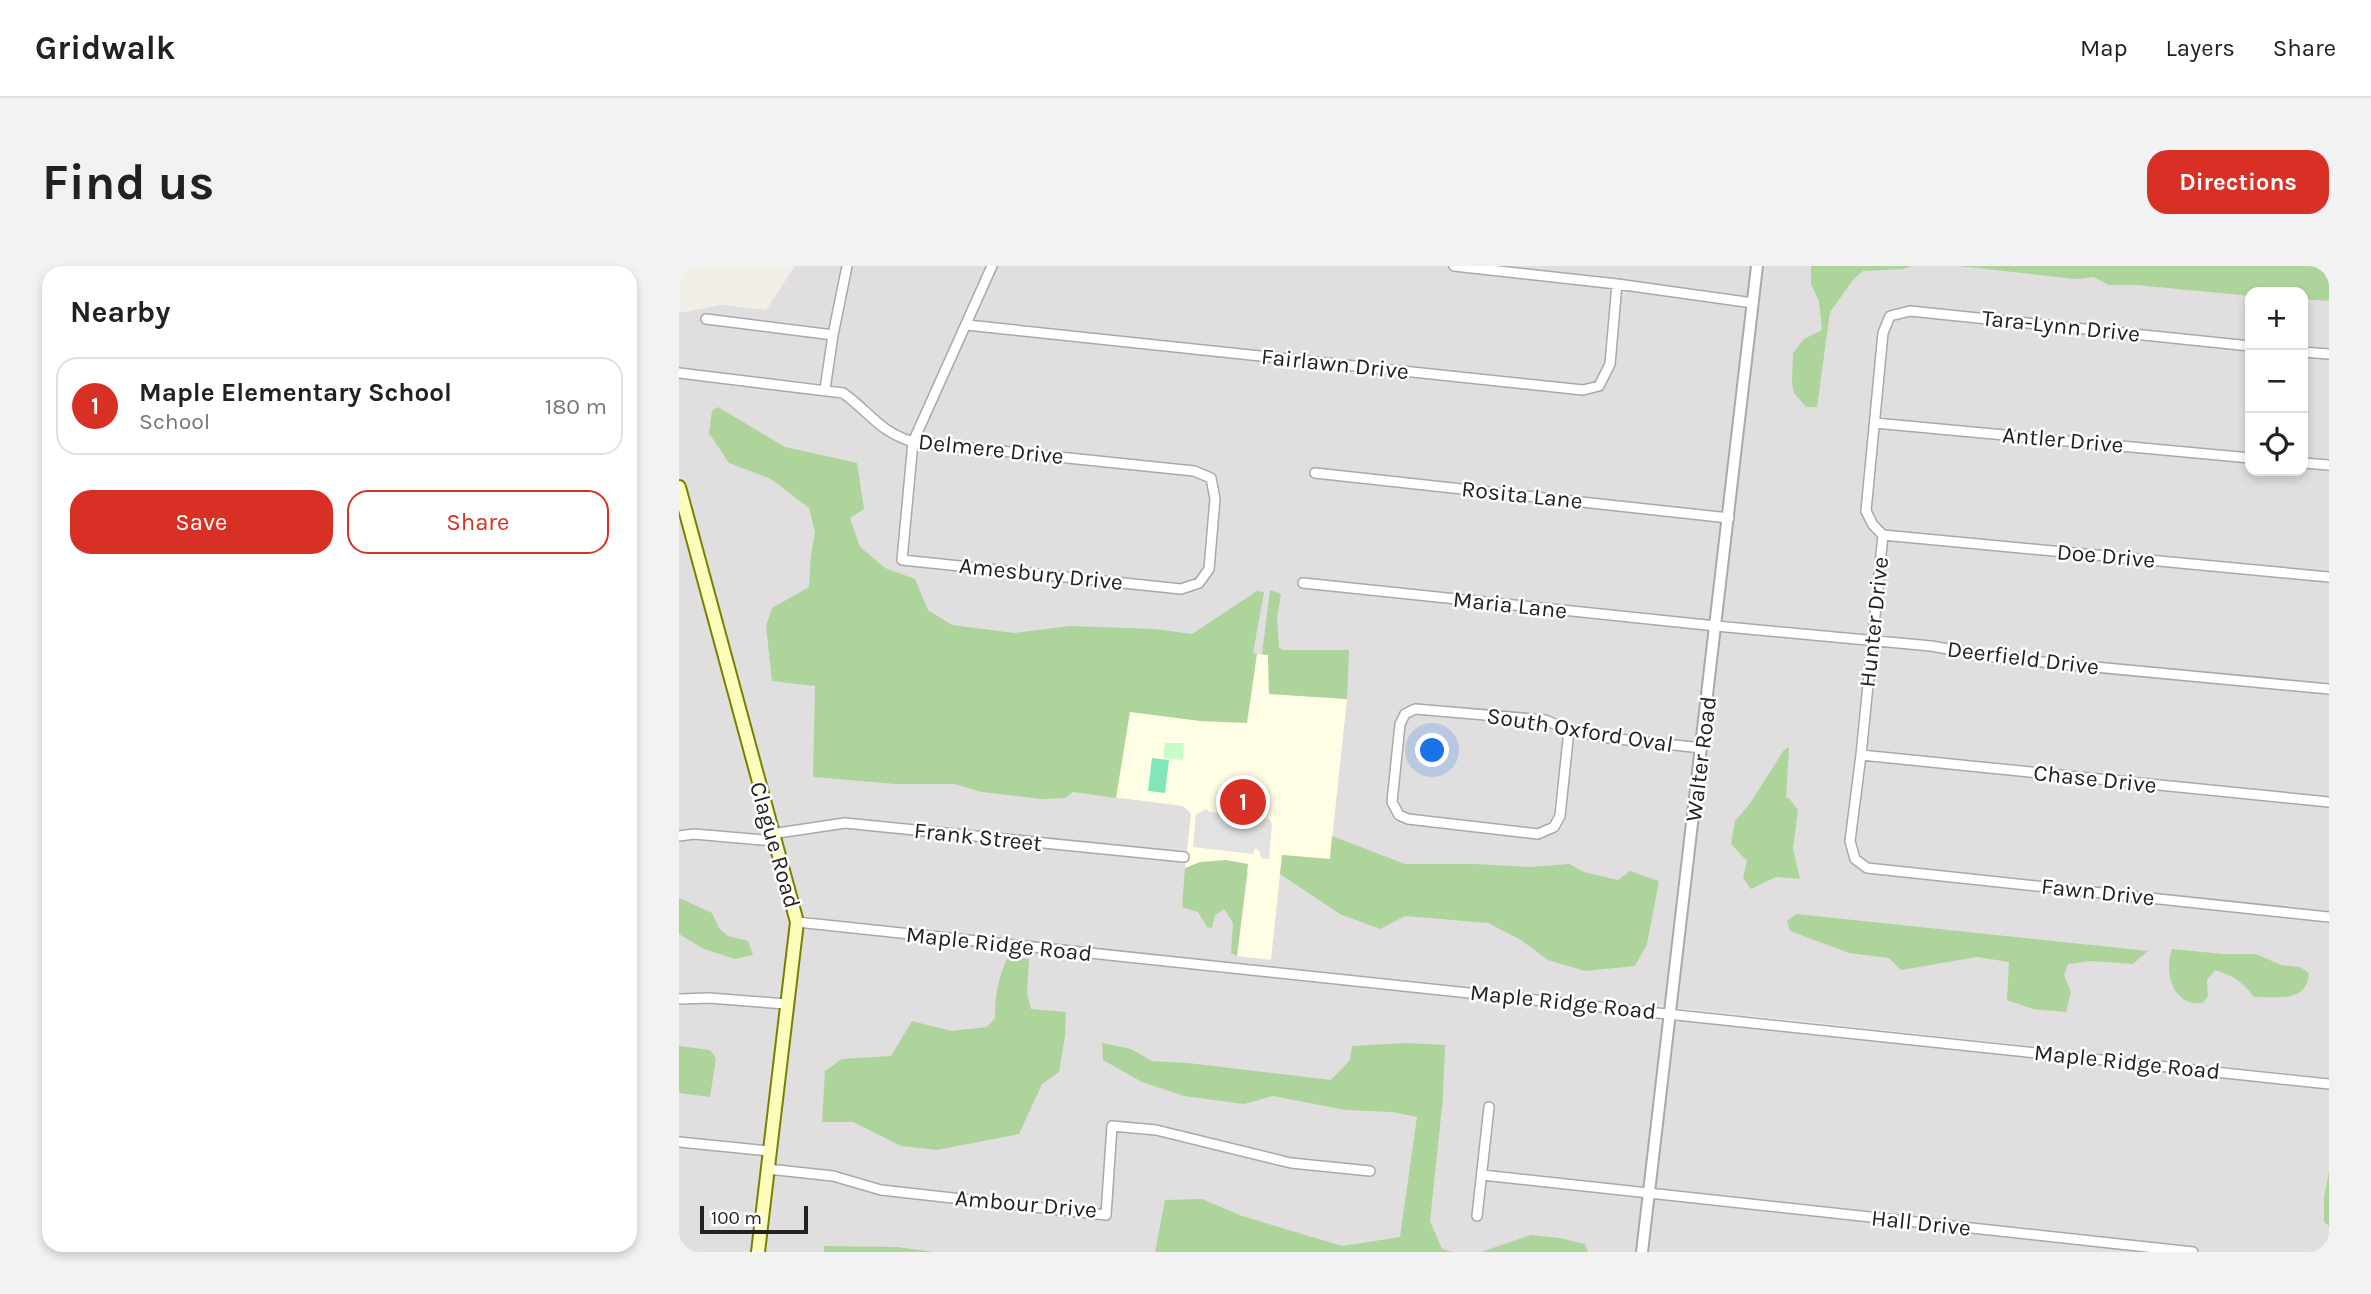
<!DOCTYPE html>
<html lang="en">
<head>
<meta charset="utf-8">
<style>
	body { margin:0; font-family:Karla,sans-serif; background:#f2f2f2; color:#202124 }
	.controls { position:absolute; right:21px; top:21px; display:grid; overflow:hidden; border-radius:14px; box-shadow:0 4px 10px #0003 }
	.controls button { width:63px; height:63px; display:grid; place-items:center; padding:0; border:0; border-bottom:2px solid #e0e0e0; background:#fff; color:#202124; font:35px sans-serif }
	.scale { position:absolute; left:21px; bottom:18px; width:108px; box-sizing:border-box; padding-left:7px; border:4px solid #222; border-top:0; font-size:19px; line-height:24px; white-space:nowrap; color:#222; -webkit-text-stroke:5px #fff; paint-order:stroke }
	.you { position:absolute; left:754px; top:485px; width:24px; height:24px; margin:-18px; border:5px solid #fff; border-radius:50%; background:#1a73e8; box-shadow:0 0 0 10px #1a73e833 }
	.badge { display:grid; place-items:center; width:46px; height:46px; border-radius:50%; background:#d93025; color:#fff; font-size:23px; font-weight:700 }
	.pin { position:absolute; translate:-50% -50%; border:4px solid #fff; box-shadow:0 2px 7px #0006 }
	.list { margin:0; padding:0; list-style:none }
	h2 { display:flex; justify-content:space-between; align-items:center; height:91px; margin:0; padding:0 28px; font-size:30px }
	h2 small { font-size:23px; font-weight:400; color:#757577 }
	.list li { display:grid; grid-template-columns:46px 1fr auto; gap:21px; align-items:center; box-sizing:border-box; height:98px; margin:0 14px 14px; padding:0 14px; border:2px solid #e0e0e0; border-radius:21px }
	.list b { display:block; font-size:26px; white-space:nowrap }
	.list p { margin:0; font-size:23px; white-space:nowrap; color:#757577 }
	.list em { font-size:23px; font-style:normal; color:#757577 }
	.actions { display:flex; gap:14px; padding:21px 28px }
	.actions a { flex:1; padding:16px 0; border:2px solid #d93025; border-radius:21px; text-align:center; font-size:24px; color:#d93025 }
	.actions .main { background:#d93025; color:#fff }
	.icon { flex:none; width:38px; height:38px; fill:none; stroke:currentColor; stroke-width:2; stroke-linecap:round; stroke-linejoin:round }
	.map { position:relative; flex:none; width:1650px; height:986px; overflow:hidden; border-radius:21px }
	header { display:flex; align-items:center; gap:42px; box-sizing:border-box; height:98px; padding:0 35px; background:#fff; border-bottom:2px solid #e0e0e0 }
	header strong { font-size:33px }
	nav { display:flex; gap:38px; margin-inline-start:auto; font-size:24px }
	.intro { display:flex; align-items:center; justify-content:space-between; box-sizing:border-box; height:168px; padding:0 42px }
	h1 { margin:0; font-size:49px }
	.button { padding:18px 32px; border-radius:21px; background:#d93025; color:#fff; font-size:24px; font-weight:700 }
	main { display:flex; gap:42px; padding:0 42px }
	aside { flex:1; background:#fff; border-radius:21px; box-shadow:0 4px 10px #0003 }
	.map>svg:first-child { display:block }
	.residential { fill:#e0dedf; fill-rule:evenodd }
	.education { fill:#fffee4 }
	.forest { fill:#add49a }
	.park { fill:#c4fdc7 }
	.pitch { fill:#82e5bc }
	.parking { fill:#e2e2e2 }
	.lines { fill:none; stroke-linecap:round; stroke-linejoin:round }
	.minor-casing { stroke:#a9a9a9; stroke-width:12 }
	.tertiary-casing { stroke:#a9a9a9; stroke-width:14 }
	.secondary-casing { stroke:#778100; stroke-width:16 }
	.minor { stroke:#fff; stroke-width:9 }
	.tertiary { stroke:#fff; stroke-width:10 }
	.secondary { stroke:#fcfdbb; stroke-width:12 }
	.labels { text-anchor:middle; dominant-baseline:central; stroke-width:5; stroke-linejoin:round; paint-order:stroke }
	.street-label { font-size:23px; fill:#222; stroke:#fff }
</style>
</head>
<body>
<header>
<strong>Gridwalk</strong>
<nav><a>Map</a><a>Layers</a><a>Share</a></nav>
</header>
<div class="intro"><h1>Find us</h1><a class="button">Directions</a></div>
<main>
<aside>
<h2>Nearby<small></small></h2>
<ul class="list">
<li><span class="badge">1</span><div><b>Maple Elementary School</b><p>School</p></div><em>180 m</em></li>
</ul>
<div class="actions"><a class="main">Save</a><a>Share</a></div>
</aside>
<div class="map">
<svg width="1650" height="986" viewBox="0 0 1650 986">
	<rect width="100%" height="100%" fill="#f2eee8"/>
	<!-- residential -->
	<path class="residential" d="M116,0H1075L989,733L986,738L979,741L314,672L135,652L123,649L0,209V112L135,126L167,135L170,128L158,121L146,118L0,103V47L42,39L87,44Z
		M1082,0H1650V812L998,742L996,733ZM1571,26H1624V205H1571Z
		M0,246L93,581L111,654L110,681L75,986H0Z
		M132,661L979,750L985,758L959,986H84L121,665Z
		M996,753L1650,821V986H966L994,757Z"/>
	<!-- education -->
	<path class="education" d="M413,373L589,389L590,428L668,433L651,593L603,589L592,694L558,690L569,606L506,602L512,548L504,540L394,526Z"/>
	<!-- forest -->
	<path class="forest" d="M1132,0H1233L1224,3L1184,5L1174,14L1151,46L1138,141H1127L1115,127L1113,117L1114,87L1125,73L1143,64L1140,35L1132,18Z
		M1279,0H1650V35L1624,33V26H1571V30L1458,19H1430L1414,11L1397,13Z
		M39,141L106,181L178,197L185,243L171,252L181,281L206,302L236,313L249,344L273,359L335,367L391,360L476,363L513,368L578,325L585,326L574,387L578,388L568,457L521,455L451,446L437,532L394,526L386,532L362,533L303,526L275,518H217L134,511L136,420L93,415L87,360L93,342L130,321L132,289L136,266L130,242L92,213L50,197L30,167L33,145Z
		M591,324L602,328L598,352L600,382L605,384H670L668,433L590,428L589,389L583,388Z
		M1110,481L1107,532H1110L1119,544L1114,583L1121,613L1097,611L1072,623L1064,612L1068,595L1052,578L1056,555L1072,536L1105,484Z
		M653,570L726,598H794L853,601L890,598L905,606L939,614L951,605L980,615L968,678L956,700L906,705L869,694L842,674L809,657L726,650L701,663L661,648L601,608L603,589L651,593Z
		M547,594L569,598L558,690L552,687L554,657L545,643L536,649L533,662L528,661L519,646L503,641L506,602L521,596Z
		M0,632L33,647L40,662L49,670L69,675L74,689L56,693L25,683L0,668Z
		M1117,648L1469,685L1454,698L1412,695L1389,698L1385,709L1392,726L1387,746L1354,743L1328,734L1330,696L1298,691L1222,704L1210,692L1170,687L1111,665L1108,655Z
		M1493,683L1544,688H1577L1602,699L1621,701L1630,707C1628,738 1598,730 1575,731C1564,716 1553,709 1536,704L1528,714L1529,730L1524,737C1493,741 1485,706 1493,683Z
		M329,691L350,693L348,728L352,743L387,746L386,770L380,806L363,818L340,868L258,884L222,880L174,856H143L146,805L163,793L212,790L233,755L272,765L308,761L316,752C316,730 319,711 329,691Z
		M423,777L452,783L473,795L509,797L652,814L671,794L673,780L726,777L766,779L764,831L751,955L763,983L774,986H476L486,934L523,933L563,950L663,980L721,971L738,851L713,846L667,844L594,830L565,838L505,830L463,816L424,794Z
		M0,780L31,784L37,792L31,831L0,827Z
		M1650,906V960L1645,956V932Z
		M852,969L881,972L906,978L909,986H802Z
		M145,980L218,981L255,986H145Z"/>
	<!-- park -->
	<path class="park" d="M486,477H505L504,494L484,492Z"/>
	<!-- pitch -->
	<path class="pitch" d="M473,492L490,494L486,527L469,525Z"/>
	<!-- parking -->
	<path class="parking" d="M527,543L531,546L590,553L593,558L590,593L582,592L581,586L576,582L574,588L514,581L517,548Z"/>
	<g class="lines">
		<!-- minor casing -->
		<g class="minor-casing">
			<path id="minor" d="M775,0L938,18L1074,37
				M27,53L154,69
				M288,59L904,124L920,120L931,98L938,18
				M1571,80L1231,45L1211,50L1204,67L1187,245L1194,259L1204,269L1182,489L1171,575L1176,593L1188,602L1650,651
				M1624,86L1650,88
				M0,107L164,127C192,147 199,165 234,176L515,205L532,212L536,233L530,303L520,317L502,323L223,294L234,176L313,0
				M146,123L154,69L168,0
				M1196,157L1571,192
				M1624,197L1650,199
				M636,207L1050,252
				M1204,269L1650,311
				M624,317L1037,360L1252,380L1320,392L1650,423
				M890,464L881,550L875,561L859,568L729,553L720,549L713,536L721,458L726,448L736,443L866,454L890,464L930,472L1023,482
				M1182,489L1650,536
				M92,568L166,557L505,591
				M0,570L15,568L95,575
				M118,656L1650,818
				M0,733L30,732L107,738
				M0,876L91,885
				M89,903L154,910L202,924L427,949L433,860L477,864L612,897L691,905
				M803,909L1514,986
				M798,950L810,841"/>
		</g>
		<!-- tertiary casing -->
		<g class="tertiary-casing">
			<path id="tertiary" d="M963,986L1078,0"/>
		</g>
		<!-- secondary casing -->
		<g class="secondary-casing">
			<path id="secondary" d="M0,221L118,656L79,986"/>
		</g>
		<!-- minor -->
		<use href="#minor" class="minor"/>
		<!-- tertiary -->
		<use href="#tertiary" class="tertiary"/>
		<!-- secondary -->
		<use href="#secondary" class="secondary"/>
	</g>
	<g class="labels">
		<!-- street labels -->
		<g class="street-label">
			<text transform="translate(1382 60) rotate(6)">Tara-Lynn Drive</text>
			<text transform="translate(656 98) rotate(6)">Fairlawn Drive</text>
			<text transform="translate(1384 174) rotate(5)">Antler Drive</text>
			<text transform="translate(312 183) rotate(6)">Delmere Drive</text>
			<text transform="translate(843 229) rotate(6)">Rosita Lane</text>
			<text transform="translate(1427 290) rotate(5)">Doe Drive</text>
			<text transform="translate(362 308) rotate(6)">Amesbury Drive</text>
			<text transform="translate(831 339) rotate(6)">Maria Lane</text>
			<text transform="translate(1195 356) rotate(-84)">Hunter Drive</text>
			<text transform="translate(1344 392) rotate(7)">Deerfield Drive</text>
			<text transform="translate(901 464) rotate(9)">South Oxford Oval</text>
			<text transform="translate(1022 493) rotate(-83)">Walter Road</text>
			<text transform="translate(1416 513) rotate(6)">Chase Drive</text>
			<text transform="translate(299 571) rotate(6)">Frank Street</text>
			<text transform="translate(96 579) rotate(74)">Clague Road</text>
			<text transform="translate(1419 626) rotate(6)">Fawn Drive</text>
			<text transform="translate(320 678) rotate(6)">Maple Ridge Road</text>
			<text transform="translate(884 736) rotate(6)">Maple Ridge Road</text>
			<text transform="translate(1448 796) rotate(6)">Maple Ridge Road</text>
			<text transform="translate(347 938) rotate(5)">Ambour Drive</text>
			<text transform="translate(1242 957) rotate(6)">Hall Drive</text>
		</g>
	</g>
</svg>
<div class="controls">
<button>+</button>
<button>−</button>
<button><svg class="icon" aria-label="locate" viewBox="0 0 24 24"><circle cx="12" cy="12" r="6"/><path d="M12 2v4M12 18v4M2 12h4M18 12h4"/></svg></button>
</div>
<div class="scale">100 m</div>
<div class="you"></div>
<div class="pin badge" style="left:564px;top:536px">1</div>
</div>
</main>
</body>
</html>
